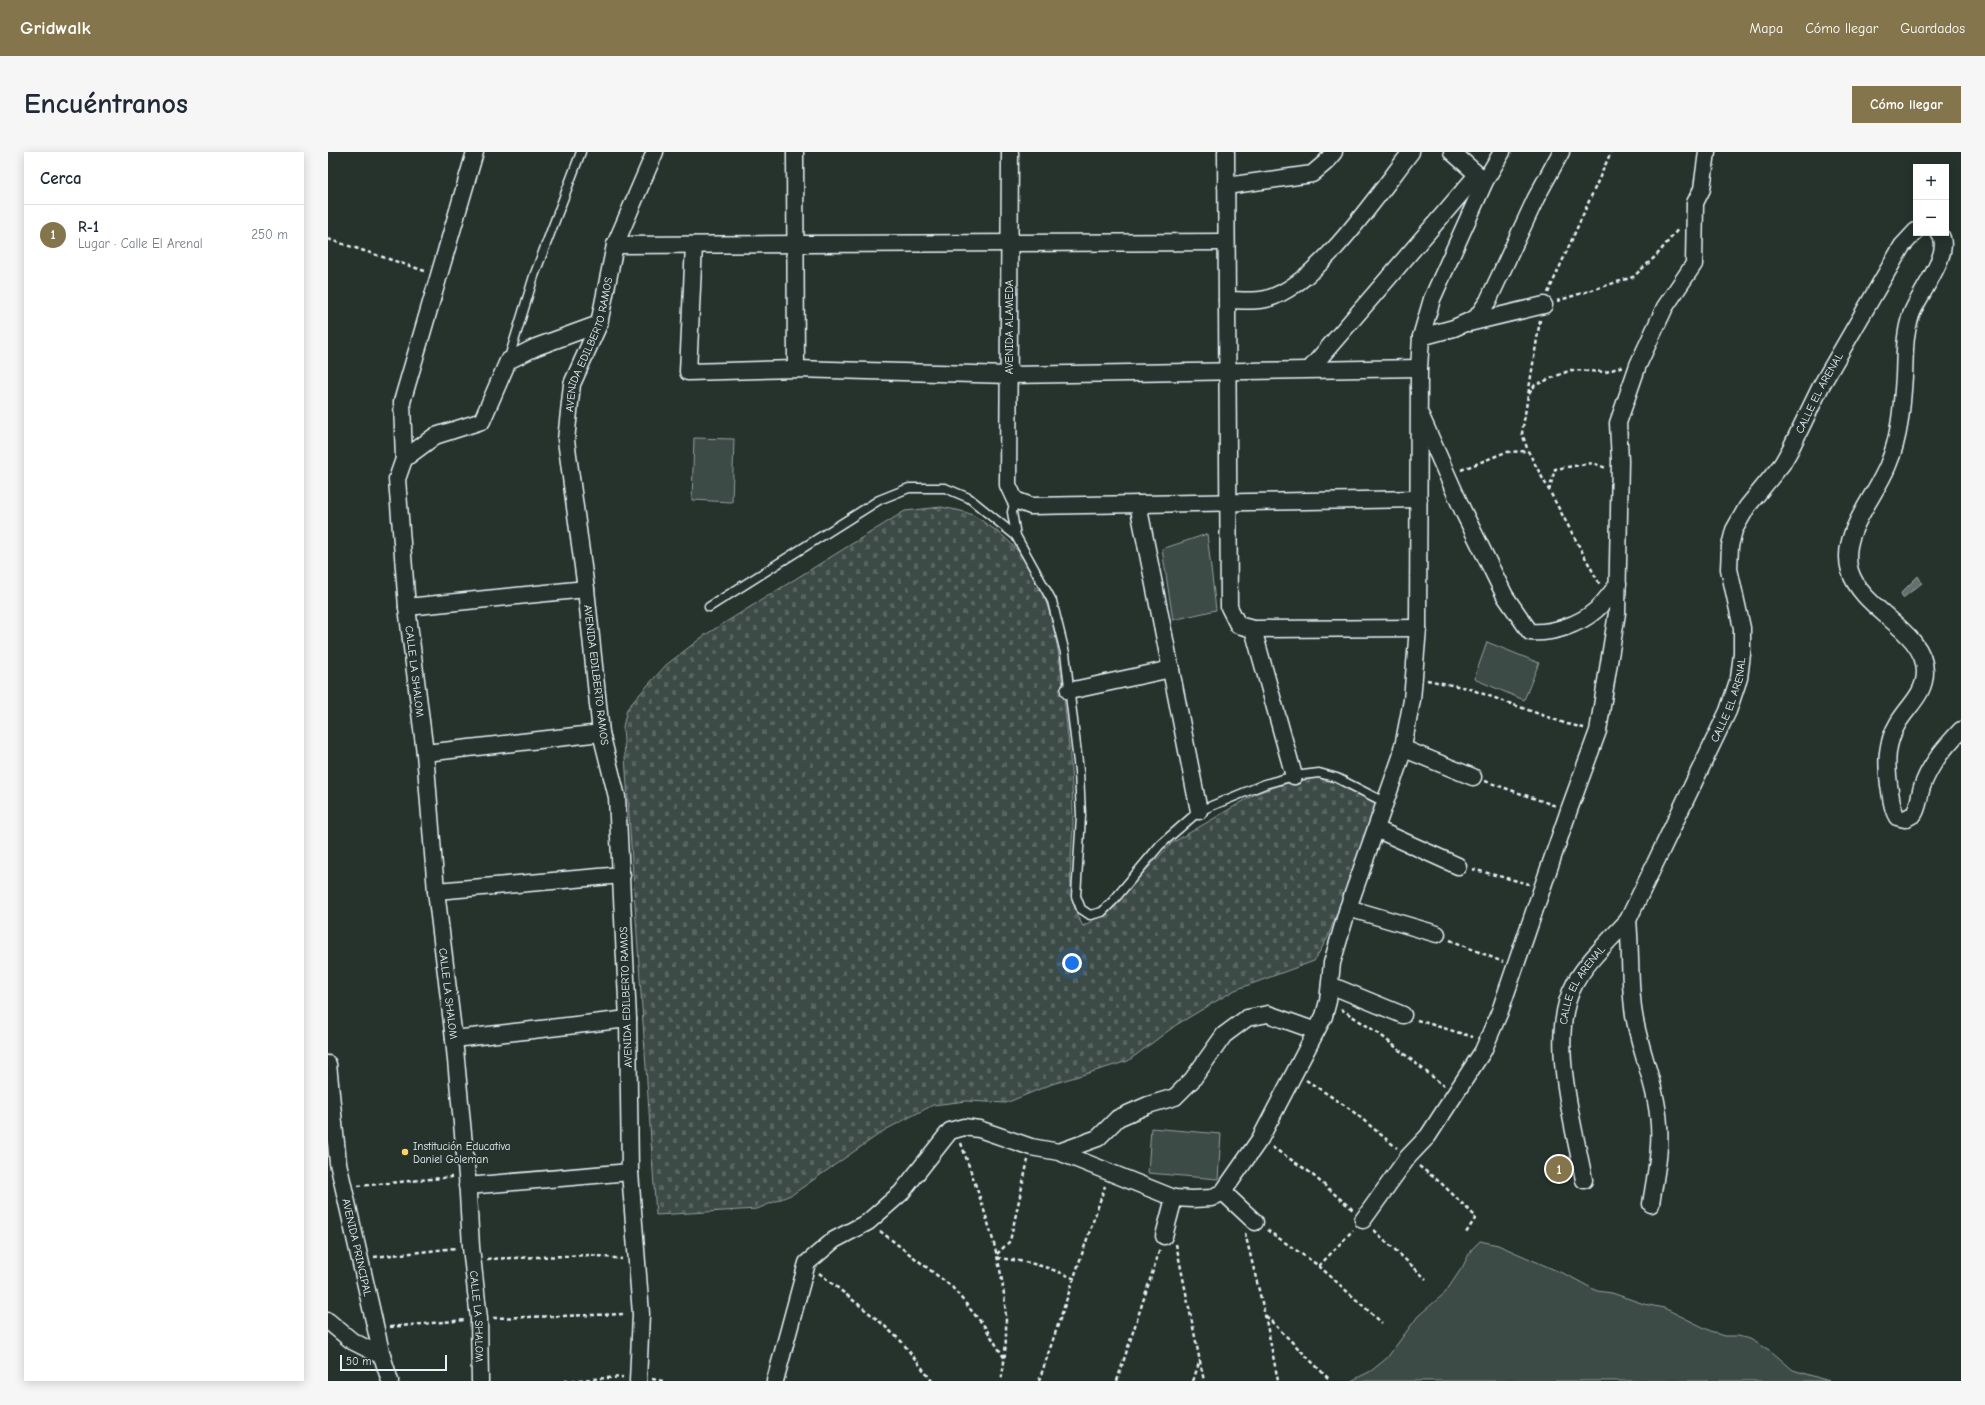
<!DOCTYPE html>
<html lang="es">
<head>
<meta charset="utf-8">
<style>
	body { margin:0; font-family:"Comic Neue",sans-serif; background:#f6f6f7; color:#1f2937 }
	.controls { position:absolute; right:12px; top:12px; display:grid; overflow:hidden; border-radius:0px; box-shadow:0 2px 10px #0003 }
	.controls button { width:36px; height:36px; display:grid; place-items:center; padding:0; border:0; border-bottom:1px solid #e0e1e3; background:#fff; color:#1f2937; font:20px sans-serif }
	.scale { position:absolute; left:12px; bottom:10px; width:107px; box-sizing:border-box; padding-left:4px; border:2px solid #e8f1f8; border-top:0; font-size:11px; line-height:14px; white-space:nowrap; color:#e8f1f8; -webkit-text-stroke:3px #26332d; paint-order:stroke }
	.you { position:absolute; left:744px; top:811px; width:14px; height:14px; margin:-10px; border:3px solid #fff; border-radius:50%; background:#1a73e8; box-shadow:0 0 0 6px #1a73e833 }
	.badge { display:grid; place-items:center; width:26px; height:26px; border-radius:50%; background:#84754c; color:#fff; font-size:13px; font-weight:700 }
	.pin { position:absolute; translate:-50% -50%; border:2px solid #fff; box-shadow:0 1px 4px #0006 }
	.list { margin:0; padding:0; list-style:none }
	h2 { display:flex; justify-content:space-between; align-items:center; height:52px; margin:0; padding:0 16px; font-size:17px }
	h2 small { font-size:13px; font-weight:400; color:#747a83 }
	.list li { display:grid; grid-template-columns:26px 1fr auto; gap:12px; align-items:center; box-sizing:border-box; height:60px; padding:0 16px; border-top:1px solid #e0e1e3 }
	.list b { display:block; font-size:15px; white-space:nowrap }
	.list p { margin:0; font-size:13px; white-space:nowrap; color:#747a83 }
	.list em { font-size:13px; font-style:normal; color:#747a83 }
	.map { position:relative; flex:none; width:1633px; height:1229px; overflow:hidden; border-radius:0px }
	header { display:flex; align-items:center; gap:24px; box-sizing:border-box; height:56px; padding:0 20px; background:#84754c; color:#fff }
	header strong { font-size:19px }
	nav { display:flex; gap:22px; margin-inline-start:auto; font-size:14px }
	.intro { display:flex; align-items:center; justify-content:space-between; box-sizing:border-box; height:96px; padding:0 24px }
	h1 { margin:0; font-size:28px }
	.button { padding:10px 18px; border-radius:0px; background:#84754c; color:#fff; font-size:14px; font-weight:700 }
	main { display:flex; gap:24px; padding:0 24px }
	aside { flex:1; background:#fff; border-radius:0px; box-shadow:0 2px 10px #0003 }
	.map>svg:first-child { display:block }
	.grass { fill:#3e4b47; stroke:#939ea0 }
	.cemetery { fill:url(#cemetery-stones); stroke:#939ea0 }
	.water { fill:#636f6d; stroke:#98a3a5 }
	.building { fill:url(#building-hatch); stroke:#e8f1f8 }
	.lines { fill:none; stroke-linecap:round; stroke-linejoin:round }
	.service-casing { stroke:#e8f1f8; stroke-width:11 }
	.minor-casing { stroke:#e8f1f8; stroke-width:19 }
	.path { stroke:#e8f1f8; stroke-width:2.5; stroke-dasharray:4 3; stroke-linecap:butt }
	.service { stroke:#26332d; stroke-width:8 }
	.minor { stroke:#26332d; stroke-width:16 }
	.poi-dot { fill:#ffd166; stroke:#26332d; stroke-width:1.5 }
	.labels { text-anchor:middle; dominant-baseline:central; stroke-width:3.5; stroke-linejoin:round; paint-order:stroke }
	.street-label { font-size:11px; fill:#e8f1f8; stroke:#26332d }
	.poi-label { font-size:11px; fill:#e8f1f8; stroke:#26332d; text-anchor:start }
</style>
</head>
<body>
<header>
<strong>Gridwalk</strong>
<nav><a>Mapa</a><a>Cómo llegar</a><a>Guardados</a></nav>
</header>
<div class="intro"><h1>Encuéntranos</h1><a class="button">Cómo llegar</a></div>
<main>
<aside>
<h2>Cerca<small></small></h2>
<ul class="list">
<li><span class="badge">1</span><div><b>R-1</b><p>Lugar · Calle El Arenal</p></div><em>250 m</em></li>
</ul>
</aside>
<div class="map">
<svg width="1633" height="1229" viewBox="0 0 1633 1229">
	<defs>
		<pattern id="cemetery-stones" width="16" height="16" patternUnits="userSpaceOnUse"><rect width="16" height="16" fill="#3e4b47"/><path d="M2 7V4a2 2 0 0 1 4 0v3zM10 15v-3a2 2 0 0 1 4 0v3z" fill="#5a6562"/></pattern>
		<pattern id="building-hatch" width="6" height="6" patternUnits="userSpaceOnUse"><rect width="6" height="6" fill="#505c59"/><path d="M-1 1l2-2M0 6l6-6M5 7l2-2" fill="none" stroke="#697472"/></pattern>
	</defs>
	<rect width="100%" height="100%" fill="#26332d"/>
	<filter id="ink" filterUnits="userSpaceOnUse"><feTurbulence type="fractalNoise" baseFrequency=".025" numOctaves="2"/><feDisplacementMap in="SourceGraphic" scale="8" xChannelSelector="R" yChannelSelector="G"/><feConvolveMatrix kernelMatrix="1 2 1 2 8 2 1 2 1" color-interpolation-filters="sRGB"/></filter>
	<g filter="url(#ink)">
		<!-- grass -->
		<path class="grass" d="M366,286L406,287L404,350L364,348Z
			M879,382L888,458L845,468L834,397Z
			M1159,490L1211,511L1196,548L1146,527Z
			M823,976L893,982L890,1027L820,1021Z
			M1152,1089L1170,1093L1243,1125L1269,1139L1284,1141L1316,1152L1336,1156L1387,1181L1396,1184H1410L1422,1187L1443,1199L1465,1218L1501,1229H1023L1043,1219L1059,1206L1090,1164L1117,1141L1135,1114L1143,1098Z"/>
		<!-- cemetery -->
		<path class="cemetery" d="M613,355C622,357 633,358 642,362C649,364 656,371 663,375C722,414 731,491 737,556C741,593 745,630 745,668C745,703 735,743 755,774L776,762L844,691L929,641L969,628L990,626L1009,630L1051,652L999,787L986,809L907,838L848,873L800,909L724,932L678,951L638,949L605,953L557,978L465,1042L429,1057L328,1063L295,575L299,557L311,543L338,513L377,483L577,359Z"/>
		<!-- water -->
		<path class="water" d="M1590,424L1594,431L1575,446L1573,441Z"/>
		<!-- building -->
		<path class="building" d="M1223 1016a8 8 0 1 1 16 0a8 8 0 1 1-16 0Z"/>
		<g class="lines">
			<!-- service casing -->
			<g class="service-casing">
				<path id="service" d="M180,209L206,124L253,0
					M687,348L684,360L688,384
					M381,455L551,348L581,336H617L641,346L688,384L724,449L737,501L751,619L753,664L748,744L753,757L762,763L774,760L785,749L832,693L871,659L937,632L966,624L991,621L1009,626L1058,651"/>
			</g>
			<!-- minor casing -->
			<g class="minor-casing">
				<g id="minor">
					<path id="s1" d="M147,0L74,250L76,307L69,327L79,455L97,601L108,739L126,887L139,1024L143,1095L151,1167L152,1229"/>
					<path d="M467,0L468,217"/>
					<path d="M682,0L680,333L687,348L703,354L1091,347"/>
					<path d="M898,0L901,455L910,473L925,477L1090,476"/>
					<path d="M1124,0L1157,29"/>
					<path d="M898,34L984,22L997,11L1006,0"/>
					<path d="M1611,81C1627,99 1589,144 1583,163C1576,183 1577,203 1576,224C1574,254 1572,285 1560,313C1547,346 1511,382 1522,419C1534,459 1597,478 1597,520C1597,542 1580,554 1570,571C1558,591 1558,611 1561,633C1563,643 1563,656 1569,665L1577,667L1586,662C1591,654 1591,644 1594,635C1602,612 1617,595 1633,578"/>
					<path d="M287,93L898,90"/>
					<path d="M366,93L360,220L468,217L681,223L1091,216"/>
					<path d="M899,148C911,148 926,150 938,147C989,134 1050,42 1083,0"/>
					<path d="M1141,171L1216,153"/>
					<path d="M1093,185L1126,176L1148,166L1160,149L1208,46L1233,0"/>
					<path d="M982,217L1149,23"/>
					<path d="M1093,264L1135,359L1177,444L1202,480C1223,482 1251,473 1268,458C1276,451 1283,441 1290,432"/>
					<path d="M76,307L107,284L154,269L180,209L208,195L271,172"/>
					<path d="M810,352L871,659"/>
					<path d="M79,455L258,437"/>
					<path d="M925,477L966,624"/>
					<path d="M741,539L843,517"/>
					<path d="M1074,596L1145,625"/>
					<path d="M97,601L273,581"/>
					<path d="M1048,677L1130,714"/>
					<path d="M108,739L294,723"/>
					<path d="M1020,756L1109,782"/>
					<path d="M1300,768C1303,800 1301,831 1306,863C1312,900 1329,935 1331,973C1333,999 1327,1026 1323,1052"/>
					<path d="M1002,833L1075,863"/>
					<path d="M126,887L300,867"/>
					<path id="s2" d="M0,912L10,1011L54,1204L62,1229"/>
					<path d="M731,1000L770,986L790,966L820,953L847,945L864,928L896,883L919,866L940,862L988,879"/>
					<path id="s3" d="M1256,1028C1246,972 1218,883 1247,831C1261,807 1281,789 1300,768L1400,559L1411,526L1414,502V476L1401,417L1402,394L1406,378L1419,355L1454,312L1462,298L1493,234L1574,94L1588,79"/>
					<path d="M139,1034L302,1020"/>
					<path d="M895,1040L927,1070"/>
					<path d="M1035,1068L1080,1005L1100,984L1155,899L1172,859L1241,658L1270,579L1289,461L1292,309L1290,271L1310,213L1337,155L1366,112L1367,51L1374,37L1379,0"/>
					<path d="M836,1084L846,1046"/>
					<path d="M0,1169L24,1189L54,1204"/>
					<path id="s4" d="M310,1229L313,1162L302,1020L300,867L289,645L273,581L258,437L238,288L244,232L271,172L287,93L327,0"/>
					<path d="M447,1229L479,1111L506,1088L540,1070L573,1041L622,979L636,975L651,977L703,995L731,1000L846,1046L865,1047L883,1046L895,1040L932,987L996,864L1000,849L1004,811L1020,756L1073,605L1084,548L1090,476L1091,216L1093,185L1104,147L1157,29L1174,0"/>
				</g>
			</g>
			<!-- path -->
			<path class="path" d="M0,87L97,119
				M1220,141L1283,0
				M1229,149L1305,125L1328,104L1351,76
				M1212,168L1194,281L1200,299L1272,433
				M1201,242L1207,233L1243,218L1278,220L1295,214
				M1133,318L1178,300L1200,299
				M1221,339L1227,317L1265,311L1278,316
				M1099,528L1139,536L1239,572L1256,576
				M1157,629L1228,654
				M1144,717L1201,732
				M1122,788L1175,810
				M1013,857L1050,881L1116,934
				M1089,868L1145,885
				M978,928L1022,957L1069,996
				M633,991C661,1073 690,1141 673,1229
				M944,995L980,1019L1025,1058
				M1091,1014L1113,1031L1148,1065L1138,1081
				M30,1034L124,1025
				M939,1078L991,1114L1054,1171
				M1046,1078L1098,1127
				M552,1079L624,1135L657,1175L677,1207
				M917,1081L937,1163L950,1229
				M848,1092L876,1229
				M669,1102L682,1089L700,1008
				M46,1105L128,1096
				M669,1106C699,1109 719,1114 747,1127
				M159,1107L263,1103L294,1107
				M991,1114L1025,1078
				M491,1121L550,1168L574,1190L604,1229
				M938,1164L1001,1227
				M165,1166L298,1162
				M62,1175L137,1168
				M324,1227L335,1229
				M237,1229L295,1225
				M711,1229L777,1034
				M789,1229L832,1097
				M865,1229L872,1208"/>
			<!-- service -->
			<use href="#service" class="service"/>
			<!-- minor -->
			<use href="#minor" class="minor"/>
		</g>
	</g>
	<!-- markers -->
	<circle class="poi-dot" cx="77" cy="1000" r="4"/>
	<g class="labels">
		<!-- street labels -->
		<g class="street-label">
			<text transform="translate(681 175) rotate(-90)">AVENIDA ALAMEDA</text>
			<text stroke="none"><textPath href="#s4" startOffset="1045">AVENIDA EDILBERTO RAMOS</textPath></text>
			<text stroke="none"><textPath href="#s3" startOffset="862">CALLE EL ARENAL</textPath></text>
			<text stroke="none"><textPath href="#s1" startOffset="532">CALLE LA SHALOM</textPath></text>
			<text transform="translate(268 523) rotate(83)">AVENIDA EDILBERTO RAMOS</text>
			<text stroke="none"><textPath href="#s3" startOffset="526">CALLE EL ARENAL</textPath></text>
			<text stroke="none"><textPath href="#s3" startOffset="202">CALLE EL ARENAL</textPath></text>
			<text stroke="none"><textPath href="#s1" startOffset="856">CALLE LA SHALOM</textPath></text>
			<text transform="translate(298 845) rotate(-92)">AVENIDA EDILBERTO RAMOS</text>
			<text stroke="none"><textPath href="#s2" startOffset="186">AVENIDA PRINCIPAL</textPath></text>
			<text stroke="none"><textPath href="#s1" startOffset="1180">CALLE LA SHALOM</textPath></text>
		</g>
		<!-- poi labels -->
		<g class="poi-label">
			<text x="85" y="994">Institución Educativa<tspan x="85" dy="13">Daniel Goleman</tspan></text>
		</g>
	</g>
</svg>
<div class="controls">
<button>+</button>
<button>−</button>
</div>
<div class="scale">50 m</div>
<div class="you"></div>
<div class="pin badge" style="left:1231px;top:1017px">1</div>
</div>
</main>
</body>
</html>
